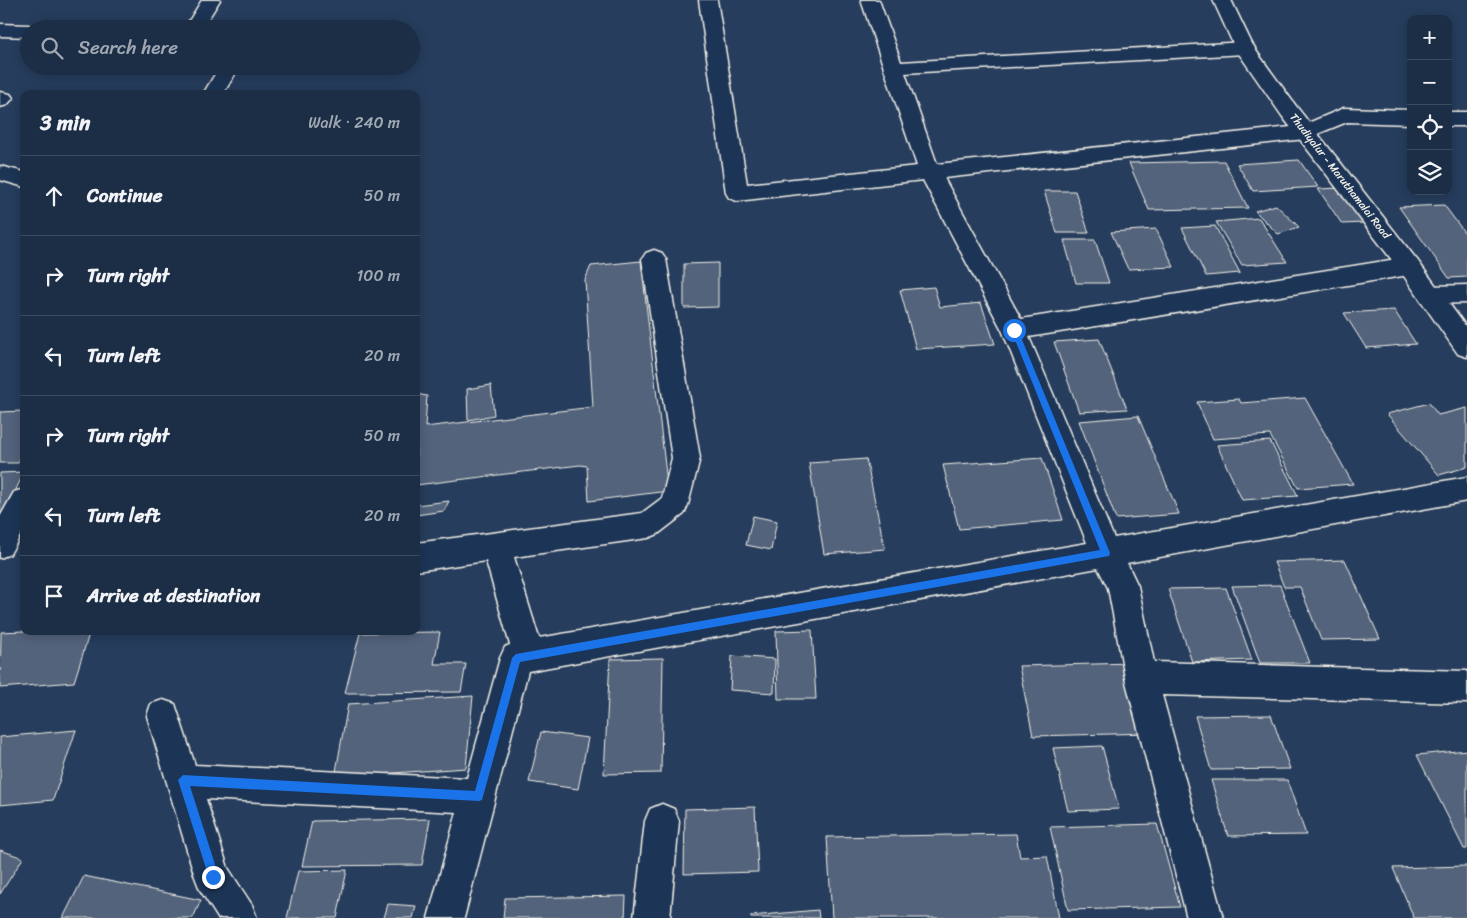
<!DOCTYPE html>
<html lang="en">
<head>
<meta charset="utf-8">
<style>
	body { margin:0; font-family:Sriracha,sans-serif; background:#25364d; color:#f1f3f6 }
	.controls { position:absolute; right:15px; top:15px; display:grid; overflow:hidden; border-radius:10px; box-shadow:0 2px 12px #0003 }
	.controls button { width:45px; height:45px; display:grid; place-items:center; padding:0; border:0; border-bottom:1px solid #3a4a5f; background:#1c2e46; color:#f1f3f6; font:25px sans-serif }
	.stop { position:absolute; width:15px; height:15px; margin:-11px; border:4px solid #1a73e8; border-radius:50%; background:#fff }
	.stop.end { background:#1a73e8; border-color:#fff; box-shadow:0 1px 5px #0008 }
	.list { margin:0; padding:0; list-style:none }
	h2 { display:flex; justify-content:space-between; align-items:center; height:65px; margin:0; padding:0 20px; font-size:21px }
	h2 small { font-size:16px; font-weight:400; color:#a0a8b3 }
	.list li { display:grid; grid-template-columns:32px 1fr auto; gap:15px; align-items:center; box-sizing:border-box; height:80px; padding:0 20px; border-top:1px solid #3a4a5f }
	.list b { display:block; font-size:19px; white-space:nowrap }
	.list em { font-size:16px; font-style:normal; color:#a0a8b3 }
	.icon { flex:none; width:28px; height:28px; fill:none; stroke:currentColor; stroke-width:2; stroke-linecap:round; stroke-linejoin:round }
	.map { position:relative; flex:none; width:1467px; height:918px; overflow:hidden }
	.search { position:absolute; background:#1c2e46; box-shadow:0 2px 12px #0003; left:20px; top:20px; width:400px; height:55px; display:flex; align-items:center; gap:12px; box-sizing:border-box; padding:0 18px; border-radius:28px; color:#a0a8b3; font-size:19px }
	.panel { position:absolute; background:#1c2e46; box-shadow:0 2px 12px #0003; left:20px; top:90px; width:400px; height:545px; border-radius:10px }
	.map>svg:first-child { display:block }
	.building { fill:#52647b; stroke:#f4f1e8 }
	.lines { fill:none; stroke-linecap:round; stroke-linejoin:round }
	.minor-casing { stroke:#f4f1e8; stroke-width:3 }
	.major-casing { stroke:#f4f1e8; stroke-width:3 }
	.minor { fill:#1d3557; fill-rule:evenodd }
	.major { fill:#1d3557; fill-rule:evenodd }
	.route { fill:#1a73e8 }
	.labels { text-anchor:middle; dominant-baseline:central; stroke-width:4.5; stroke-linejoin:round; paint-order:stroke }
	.far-street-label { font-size:11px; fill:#f4f1e8; stroke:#1d3557 }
</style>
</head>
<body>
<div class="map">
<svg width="1467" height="918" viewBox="0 0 1467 918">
	<rect width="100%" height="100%" fill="#263d5d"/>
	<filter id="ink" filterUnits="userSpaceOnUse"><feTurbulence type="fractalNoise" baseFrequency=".02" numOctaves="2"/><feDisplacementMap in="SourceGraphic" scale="10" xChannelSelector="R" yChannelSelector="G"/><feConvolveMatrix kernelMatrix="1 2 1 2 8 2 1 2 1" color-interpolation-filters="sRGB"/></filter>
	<g filter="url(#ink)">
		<!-- building -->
		<path class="building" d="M1299,160L1318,187L1253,191L1237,164Z
			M1224,161L1248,208L1149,210L1129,163Z
			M1340,188L1364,223L1342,224L1318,189Z
			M1044,191H1075L1089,233H1057Z
			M1276,205L1299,227L1278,234L1255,211Z
			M1444,205L1467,236V277L1449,278L1399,207Z
			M1259,218L1287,262L1242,265L1216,222Z
			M1215,226L1240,273L1206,276L1182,228Z
			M1156,229L1174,267L1128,269L1111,232Z
			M1064,240H1095L1109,283H1076Z
			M641,261L668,491L589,501L587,466L580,465L416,485V394L427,396L425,427L593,407L585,280L591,266Z
			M718,263V307L684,308V264Z
			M934,287L940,307L981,303L995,344L916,349L900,290Z
			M1394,310L1416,344L1366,348L1344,313Z
			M1099,339L1127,409L1079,412L1054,342Z
			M491,385L494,415L468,420L467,389Z
			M1305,398L1353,484L1298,488L1270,435L1213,439L1197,402L1239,399L1241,403Z
			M1429,403L1438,415L1467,408V467L1439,475L1387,414Z
			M24,411V451L18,463H0V412Z
			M1138,416L1179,514L1116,519L1079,421Z
			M1270,441L1298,496L1242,500L1217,445Z
			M1042,458L1063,520L959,529L943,465Z
			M866,459L885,549L824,554L809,463Z
			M24,472L3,518H0V473Z
			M449,501L444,511L416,515V505Z
			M753,516L777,521L771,550L746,545Z
			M1345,560L1380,639L1321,640L1300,587H1284L1274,562Z
			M1280,585L1310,663H1260L1232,586Z
			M1226,588L1252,660L1192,662L1168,589Z
			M812,630L816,699H778L776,631Z
			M24,631H90L74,682L0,688L1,632Z
			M440,632L434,664H466L461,692L345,693L360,633Z
			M732,656L775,659L774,693L730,690Z
			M663,658L661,773L604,774L610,659Z
			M1133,663L1152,733L1033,736L1019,666Z
			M473,696L466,768L335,777L348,704Z
			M1271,715L1290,769L1211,770L1195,716Z
			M76,730L53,800L0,805V737Z
			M541,732L588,738L578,789L529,782Z
			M1102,746L1119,809L1068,811L1053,748Z
			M1467,750V849H1464L1417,755Z
			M1211,780H1287L1306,835L1228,836Z
			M755,807L758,872L684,874L685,809Z
			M430,819L422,865L302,866L312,821Z
			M1157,824L1180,907L1068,910L1050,827Z
			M1016,834L1020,857L1047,856L1059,918H832L827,837Z
			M0,850L23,858L0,894Z
			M1467,866V918H1414L1393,868Z
			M347,870L337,918H287L298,871Z
			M84,876L201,900L193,918H63Z
			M626,896L625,918H503L505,898Z
			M388,904L416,906L413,918H384Z
			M818,910L819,918H751V916Z"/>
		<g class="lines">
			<!-- minor casing -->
			<g class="minor-casing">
				<path id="minor" d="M202,0H220L202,29H184Z
					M699,0H717L747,184L917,166L861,0H879L901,62L1245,42L1252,44L1255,48L1252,52L1245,54L905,73L937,164L1301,126L1344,108L1411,110V124L1347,122L1305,139L944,178L1021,319L1409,257L1417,260L1421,266L1417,272L1409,275L1029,337L1114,538L1467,477V501L1127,563L1138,586L1154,662L1467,671V703L1162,695L1223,918H1187L1125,678L1108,588L1098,568L528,671L464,918H428L457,812L206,799L228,868L252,905L257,918H218L200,890L195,877L147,716L151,704L163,700L175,704L195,765L467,778L500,658L505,647L510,645L486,561L416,571V543L642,513L662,498L672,458L642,259L646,253L654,250L662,253L666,259L700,458L688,505L684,514L658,534L648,538L514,557L539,638L1087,543L1002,330L923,180L737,201L729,198L726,193Z
					M0,24L29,25L37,29H29V37L0,36Z
					M220,66H240L223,94H203Z
					M0,92L10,94L13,98L7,105L0,107Z
					M1448,112H1467V126H1448Z
					M0,166L24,172V187L0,180Z
					M1467,285V303L1430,304L1421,301L1418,295L1421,289L1430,286Z
					M24,489V529L10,554L0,558V517L14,492Z
					M662,804L674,809L679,821L670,918H634L645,821L650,809Z"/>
			</g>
			<!-- major casing -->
			<g class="major-casing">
				<path id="major" d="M1213,0H1231L1254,48L1296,106L1417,260L1467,328V357L1458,354L1401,272L1282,116L1235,48Z"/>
			</g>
			<!-- minor -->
			<use href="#minor" class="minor"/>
			<!-- major -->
			<use href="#major" class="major"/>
		</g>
	</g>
	<!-- route -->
	<path class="route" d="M1014,327L1018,330L1110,553L1109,556L520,662L482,800L479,801L190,786L219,877L217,881L213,882L210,881L178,780L183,775L475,791L512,658L516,654L1100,550L1011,330Z"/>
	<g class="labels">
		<!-- far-street labels -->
		<g class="far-street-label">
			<text transform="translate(1340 176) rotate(52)">Thudiyalur - Maruthamalai Road</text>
		</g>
	</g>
</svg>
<div class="controls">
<button>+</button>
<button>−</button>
<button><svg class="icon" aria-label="locate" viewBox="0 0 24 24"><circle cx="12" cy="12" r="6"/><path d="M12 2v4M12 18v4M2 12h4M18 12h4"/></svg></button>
<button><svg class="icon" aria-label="layers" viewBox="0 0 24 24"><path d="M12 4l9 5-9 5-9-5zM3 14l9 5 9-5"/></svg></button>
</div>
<div class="stop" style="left:1014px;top:330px"></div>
<div class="stop end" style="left:213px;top:877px"></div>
<div class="search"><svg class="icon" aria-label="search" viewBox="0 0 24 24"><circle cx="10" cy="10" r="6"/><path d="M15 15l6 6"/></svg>Search here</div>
<section class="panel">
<h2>3 min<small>Walk · 240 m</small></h2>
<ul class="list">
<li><svg class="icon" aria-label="ahead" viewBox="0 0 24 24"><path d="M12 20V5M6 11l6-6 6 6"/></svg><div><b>Continue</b></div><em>50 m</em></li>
<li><svg class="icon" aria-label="right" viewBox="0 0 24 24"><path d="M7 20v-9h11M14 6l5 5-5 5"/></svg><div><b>Turn right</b></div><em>100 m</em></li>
<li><svg class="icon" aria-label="left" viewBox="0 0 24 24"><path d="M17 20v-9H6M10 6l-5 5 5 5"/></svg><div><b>Turn left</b></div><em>20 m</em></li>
<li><svg class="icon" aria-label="right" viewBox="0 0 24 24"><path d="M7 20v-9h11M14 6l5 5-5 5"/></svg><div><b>Turn right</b></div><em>50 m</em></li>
<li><svg class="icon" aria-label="left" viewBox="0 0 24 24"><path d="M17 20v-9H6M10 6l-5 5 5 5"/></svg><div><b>Turn left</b></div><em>20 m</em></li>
<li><svg class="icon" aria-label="arrive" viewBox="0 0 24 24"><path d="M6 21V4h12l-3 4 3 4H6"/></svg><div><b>Arrive at destination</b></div></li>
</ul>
</section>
</div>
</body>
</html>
